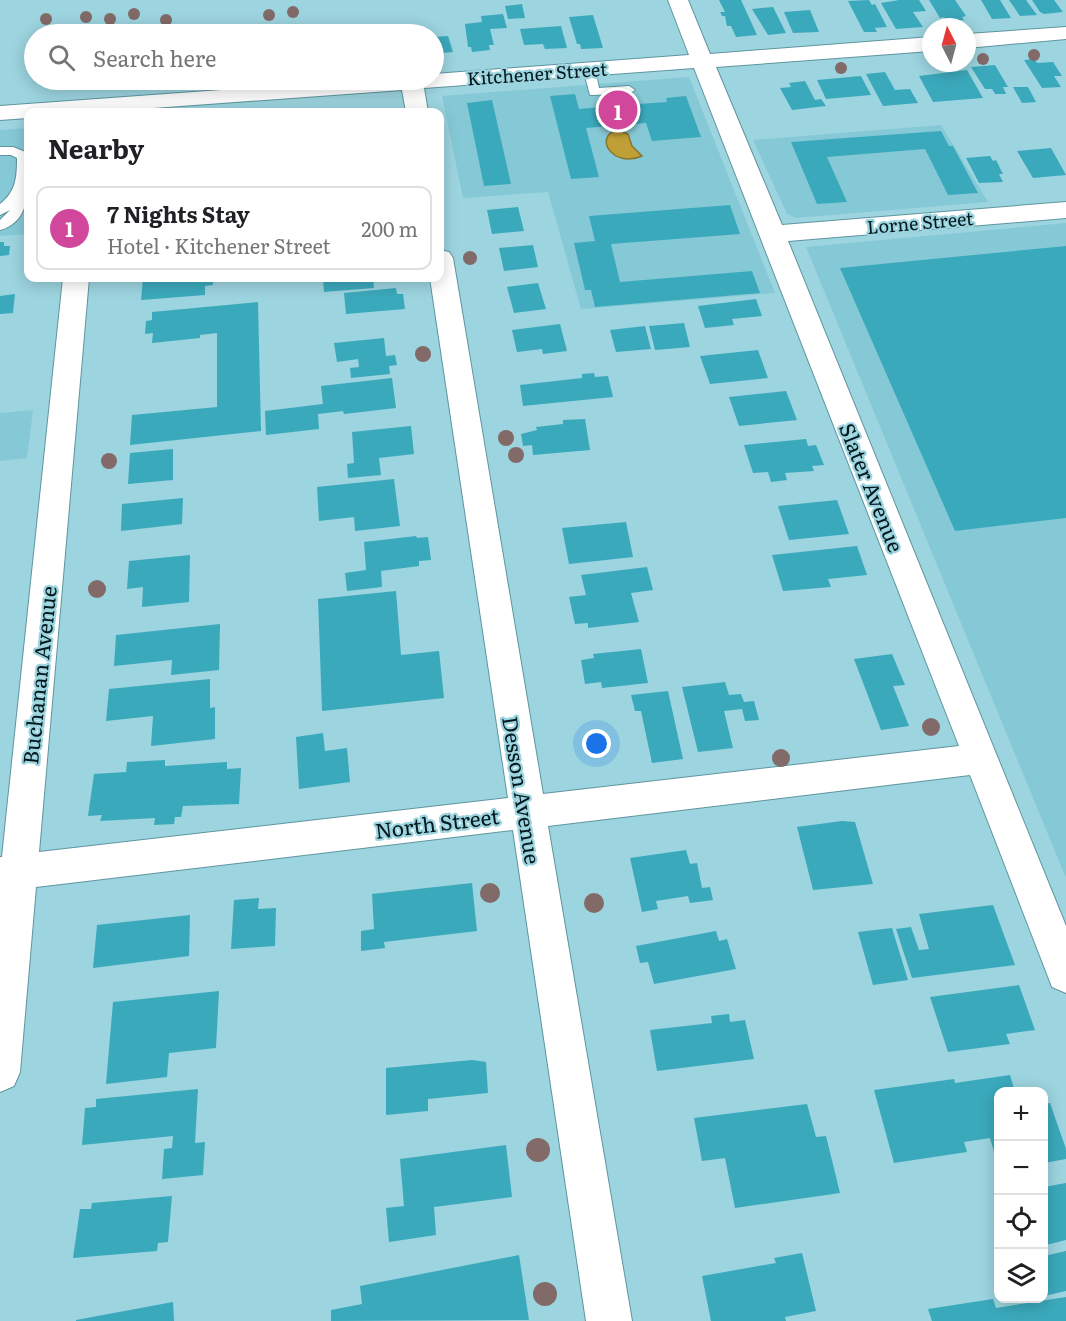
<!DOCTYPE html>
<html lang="en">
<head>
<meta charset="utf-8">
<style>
	body { margin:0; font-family:Literata,serif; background:#f2f2f2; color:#202124 }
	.controls { position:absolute; right:18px; bottom:18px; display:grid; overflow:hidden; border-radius:12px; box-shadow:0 3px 15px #0003 }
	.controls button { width:54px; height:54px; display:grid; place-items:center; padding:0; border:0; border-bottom:2px solid #e0e0e0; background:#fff; color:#202124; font:30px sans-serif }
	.compass { position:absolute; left:922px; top:18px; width:54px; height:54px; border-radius:50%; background:#fff; box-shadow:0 3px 15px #0003; rotate:354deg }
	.you { position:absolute; left:597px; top:744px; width:21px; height:21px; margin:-15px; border:4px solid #fff; border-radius:50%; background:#1a73e8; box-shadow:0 0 0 9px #1a73e833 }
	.badge { display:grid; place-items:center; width:39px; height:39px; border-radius:50%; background:#c73b27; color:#fff; font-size:20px; font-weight:700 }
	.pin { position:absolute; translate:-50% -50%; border:3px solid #fff; box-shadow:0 2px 6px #0006 }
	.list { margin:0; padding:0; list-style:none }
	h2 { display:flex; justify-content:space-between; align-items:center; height:78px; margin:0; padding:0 24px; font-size:26px }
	h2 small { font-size:20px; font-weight:400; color:#757577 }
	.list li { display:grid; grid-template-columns:39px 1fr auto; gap:18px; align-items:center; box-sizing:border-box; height:84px; margin:0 12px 12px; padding:0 12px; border:2px solid #e0e0e0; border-radius:12px }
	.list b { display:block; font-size:22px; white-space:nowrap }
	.list p { margin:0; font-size:20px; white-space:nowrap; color:#757577 }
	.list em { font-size:20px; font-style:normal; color:#757577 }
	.icon { flex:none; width:33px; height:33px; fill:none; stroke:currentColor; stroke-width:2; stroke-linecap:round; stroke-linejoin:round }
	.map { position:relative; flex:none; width:1066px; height:1321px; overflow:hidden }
	.search { position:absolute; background:#fff; box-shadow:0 3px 15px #0003; left:24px; top:24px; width:420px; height:66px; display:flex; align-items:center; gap:15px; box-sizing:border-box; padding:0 21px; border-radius:33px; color:#757577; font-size:22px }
	.panel { position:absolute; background:#fff; box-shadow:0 3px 15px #0003; left:24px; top:108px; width:420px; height:174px; border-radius:12px }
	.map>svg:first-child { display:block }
	.built { fill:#86c9d6 }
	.water { fill:#c09f36; stroke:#87762e; stroke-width:1.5 }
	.building { fill:#3ba9bc }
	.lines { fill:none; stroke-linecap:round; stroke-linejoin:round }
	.lane-casing { stroke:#5f95a0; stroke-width:2 }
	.street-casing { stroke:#5f95a0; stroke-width:2 }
	.lane { fill:#fff; fill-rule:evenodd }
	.street { fill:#fff; fill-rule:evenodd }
	.tree { fill:#826a68 }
	.labels { text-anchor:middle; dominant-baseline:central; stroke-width:4.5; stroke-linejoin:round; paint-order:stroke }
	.far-street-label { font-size:18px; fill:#03181d; stroke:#9cd4df }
	.street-label { font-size:21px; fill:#03181d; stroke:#9cd4df }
</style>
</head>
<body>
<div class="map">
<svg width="1066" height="1321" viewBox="0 0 1066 1321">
	<rect width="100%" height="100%" fill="#9cd4df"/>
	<!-- built -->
	<path class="built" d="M689,77L775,293L581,309L548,192L463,198L442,96Z
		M941,125L988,202L796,218L787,214L753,140Z
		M28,128V234L0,236V130Z
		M1066,223V878L806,247Z
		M33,410L27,458L0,461V413Z"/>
	<!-- water -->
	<path class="water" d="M618,130L628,134L632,146L642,156C613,169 592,136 618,130Z"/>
	<!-- building -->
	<path class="building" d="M719,0H741L757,35L736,37L731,26H727L725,16H722L720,12H725Z
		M869,0L872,5L875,4L887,27L875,28L877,32H864L848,1Z
		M899,0H919L926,11L913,12L923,27L896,29L881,3Z
		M929,0H955L966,16L962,17L964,20L947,21L944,17L940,18Z
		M981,0H1000L1011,18L992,19Z
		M1009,0H1026L1037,15L1020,16Z
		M1032,0H1054L1063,12L1044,14L1040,12Z
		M522,4L525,18L508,19L505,6Z
		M773,7L786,33L768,35L752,9Z
		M810,10L819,32L793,33L784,12Z
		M503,14L507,28L490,29L494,45H489L490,50L472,52L471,47H468L465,24L482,22L481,16Z
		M593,15L603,48L581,49L580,44H577L569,17Z
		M561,26L567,48L545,49L543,44L524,45L520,29Z
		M448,36L453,52L441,53L443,59L434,60V37Z
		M1035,59L1037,63L1053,62L1062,76H1054L1061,87L1042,88L1024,60Z
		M995,65L1008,87H1003L1006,94H995L992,89H985L971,67Z
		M967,70L983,98L933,102L919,76Z
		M885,72L895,90L910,89L918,103L883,106L866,74Z
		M861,76L871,95L826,99L817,80Z
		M805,81L815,100L821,99L826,106L792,110L780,88L791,87L789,83Z
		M1013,87H1028L1036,102L1022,103Z
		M575,94L579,109L626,105L625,101L637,100L638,104L667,102L666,98L686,96L701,137L652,141L646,123L586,128L599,177L571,179L550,96Z
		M492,100L511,184L484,186L467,103Z
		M941,131L949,146H953L978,193L948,195L925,149L827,157L847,202L817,204L791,142Z
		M1051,148L1066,175L1033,178L1017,151Z
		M990,156L993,161L996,160L1003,174H999L1003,182L979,183L966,158Z
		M730,205L740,234L611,244L620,282L752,271L760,293L595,307L591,290H585L574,243L595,241L589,216Z
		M518,207L524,231L492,234L487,210Z
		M0,242H4V246H10L9,255L0,256Z
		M533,245L538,267L504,271L499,248Z
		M1066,246V518L955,531L840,268Z
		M143,278H213V285L205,286V295L141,300Z
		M323,278H373L374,288L324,292Z
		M538,283L546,309L514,313L507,287Z
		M396,288L397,294H403L405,309L346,314L344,293Z
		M15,294L13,313L0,314V296Z
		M756,299L762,316L732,319L734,325L705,328L698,306Z
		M258,302L261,431L130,445L132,415L217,407V333L200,335V338L152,343L153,333L145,334L146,321L152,320V312Z
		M684,323L690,347L655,350L649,326Z
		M560,324L567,351L543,354L542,349L517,352L512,330Z
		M645,326L651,349L616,352L610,330Z
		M384,338L386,356L395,355L397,365L389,366L390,374L351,378L350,368L359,367L358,359L337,362L334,343Z
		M758,350L768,378L710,384L700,356Z
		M594,373L595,377L608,376L613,397L523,406L520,385L582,378V374Z
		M392,378L396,408L344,414L343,411L318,414L319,429L266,435L265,411L323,404L321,386Z
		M786,391L797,420L739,426L729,397Z
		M585,419L590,450L533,455L532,445L523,446L521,434L537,430L536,427L563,424V420Z
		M411,426L414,454L379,458L381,475L348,478L347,464L354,463L352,432Z
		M806,439L808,446L816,445L824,465L812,466L814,471L785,473L787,480L771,482L768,472L753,473L744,445Z
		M173,449V480L128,484L130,453Z
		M394,479L400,526L355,531L354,517L319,521L317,487Z
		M183,498L182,524L121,531L122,504Z
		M837,500L849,534L789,540L778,506Z
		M626,522L633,557L569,564L562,528Z
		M416,536L417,538L428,537L431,560L419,561V566L381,571L382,587L347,591L345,573L366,570L364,542Z
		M857,546L867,575L828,579L831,587L783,591L772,555Z
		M190,555L189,602L142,607L143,587L127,589L129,561Z
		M647,567L653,590L631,593L639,622L588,628V623L575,624L569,597L586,595L581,575Z
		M396,591L401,655L439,651L444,698L322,711L318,599Z
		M220,624L219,670L171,675L172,660L114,666L116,635Z
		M641,649L648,683L602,688L601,682L585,684L581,660L594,658L593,654Z
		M892,654L905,685L893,686L909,726L881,730L854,659Z
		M210,679V708L215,707V739L151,746L153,716L106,721L109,689Z
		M725,682L729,695L741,694L744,702L754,701L759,720L745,721L742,709L724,711L733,748L698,752L682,687Z
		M668,691L683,759L652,763L641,711H635L631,695Z
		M323,733L325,751L347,748L350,782L299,789L296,737Z
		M165,760V766L227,762V769L241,768L239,804L183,806L181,817H175L174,824L154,825L155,818L100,821L102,815L88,816L94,774L126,772L127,762Z
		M842,821L855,822L873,884L813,890L797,827Z
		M686,850L690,864L697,863L702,888L710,887L713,900L690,903L688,896L656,901L658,909L642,912L630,858Z
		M472,883L477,931L384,942L385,948L361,951V931L374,929L372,894Z
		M259,898L258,909L276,908L275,946L231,949L234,900Z
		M993,905L1015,965L912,978L896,929L911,927L919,950L929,949L919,914Z
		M190,915L189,956L93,968L97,925Z
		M892,928L908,980L873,985L858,932Z
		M716,931L719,941L727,939L736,969L654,984L648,962L640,963L636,946Z
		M1019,985L1035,1030L1006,1034L1010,1044L948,1052L930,997Z
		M219,991L216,1048L169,1053L167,1077L106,1084L113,1002Z
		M729,1014L730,1022L745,1020L754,1059L657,1071L650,1030L712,1023L711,1016Z
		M472,1060L486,1062L488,1093L428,1099V1111L386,1115V1068Z
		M1010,1075L1015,1092H998V1165L990,1138L964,1142L967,1152L894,1163L874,1090L954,1079L955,1083Z
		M198,1089L195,1143L205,1142L203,1175L162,1179L164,1149L172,1148L173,1136L82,1145L85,1108L96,1107V1099Z
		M1050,1103L1066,1149V1159L1044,1163V1104Z
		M807,1104L816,1137L826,1136L840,1193L735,1208L725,1158L702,1161L694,1118Z
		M506,1145L512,1197L434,1207L436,1235L389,1242L386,1208L404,1206L400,1159Z
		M1066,1183V1240L1046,1245L1044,1239V1187Z
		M172,1196L168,1242L158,1243L157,1251L73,1258L80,1209H91L92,1203Z
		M1066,1251V1291L1044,1296V1256Z
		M802,1253L816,1311L785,1317L786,1321H711L702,1276L776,1263L774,1258Z
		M519,1255L529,1320L331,1321V1310L362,1304L360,1286Z
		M1066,1297V1321H932L928,1309L993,1299L996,1308Z
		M173,1302L174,1321H76V1320Z"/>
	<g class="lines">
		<!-- lane casing -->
		<g class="lane-casing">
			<path id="lane" d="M589,65L595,69L599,88L629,86L635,90L629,94L590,95L583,69Z
				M0,147H13L28,153C28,180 34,221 0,230V220L10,210L0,215V204C16,192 17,177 17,158L11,155H0Z"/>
		</g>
		<!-- street casing -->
		<g class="street-casing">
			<path id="street" d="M668,0H688L710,54L931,37V51L716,67L782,225L1066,202V218L788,241L1066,926V993L1052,987L970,775L548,826L632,1321H586L513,830L36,887L20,1072L14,1086L0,1092V857H2L63,278H89L39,852L508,798L430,278H440V250L449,252L453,258L543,794L959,746L694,68L424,88L428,112H406L402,90L99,112H28V118L0,120V106L361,80H434V74L689,55Z
				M1066,27V39L967,48V34Z"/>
		</g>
		<!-- lane -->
		<use href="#lane" class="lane"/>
		<!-- street -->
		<use href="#street" class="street"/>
	</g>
	<!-- trees -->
	<g class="tree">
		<circle cx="293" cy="12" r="6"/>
		<circle cx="134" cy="14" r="6"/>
		<circle cx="269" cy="15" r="6"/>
		<circle cx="86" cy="17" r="6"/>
		<circle cx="46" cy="19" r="6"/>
		<circle cx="110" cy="19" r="6"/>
		<circle cx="166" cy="20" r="6"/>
		<circle cx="1034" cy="55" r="6"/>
		<circle cx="983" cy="59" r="6"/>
		<circle cx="841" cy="68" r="6"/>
		<circle cx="470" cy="258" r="7"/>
		<circle cx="423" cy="354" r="8"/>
		<circle cx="506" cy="438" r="8"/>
		<circle cx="516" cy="455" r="8"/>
		<circle cx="109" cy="461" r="8"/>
		<circle cx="97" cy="589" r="9"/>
		<circle cx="931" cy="727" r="9"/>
		<circle cx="781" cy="758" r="9"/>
		<circle cx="490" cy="893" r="10"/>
		<circle cx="594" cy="903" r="10"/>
		<circle cx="538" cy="1150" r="12"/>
		<circle cx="545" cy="1294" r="12"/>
	</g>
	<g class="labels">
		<!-- far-street labels -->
		<g class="far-street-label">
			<text transform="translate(537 73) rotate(-4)">Kitchener Street</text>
			<text transform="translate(920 222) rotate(-5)">Lorne Street</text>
		</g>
		<!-- street labels -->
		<g class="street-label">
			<text transform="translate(873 487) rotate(68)">Slater Avenue</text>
			<text transform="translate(38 675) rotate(-84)">Buchanan Avenue</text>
			<text transform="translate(523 790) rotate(81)">Desson Avenue</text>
			<text transform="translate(437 822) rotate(-7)">North Street</text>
		</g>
	</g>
</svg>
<div class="controls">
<button>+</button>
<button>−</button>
<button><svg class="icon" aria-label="locate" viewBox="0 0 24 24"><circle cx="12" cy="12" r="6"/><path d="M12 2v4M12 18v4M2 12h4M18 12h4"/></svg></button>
<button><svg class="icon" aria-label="layers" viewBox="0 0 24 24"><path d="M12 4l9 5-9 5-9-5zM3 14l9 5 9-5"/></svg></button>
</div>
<svg class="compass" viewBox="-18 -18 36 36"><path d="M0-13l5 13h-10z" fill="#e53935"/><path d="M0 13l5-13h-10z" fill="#757577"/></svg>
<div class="you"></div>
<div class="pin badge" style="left:618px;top:110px;background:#d1479c">1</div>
<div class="search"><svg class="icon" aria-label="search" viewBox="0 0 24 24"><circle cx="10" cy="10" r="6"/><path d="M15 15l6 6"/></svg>Search here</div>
<section class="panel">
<h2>Nearby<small></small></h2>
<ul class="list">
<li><span class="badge" style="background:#d1479c">1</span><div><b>7 Nights Stay</b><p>Hotel · Kitchener Street</p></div><em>200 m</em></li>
</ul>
</section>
</div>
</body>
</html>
